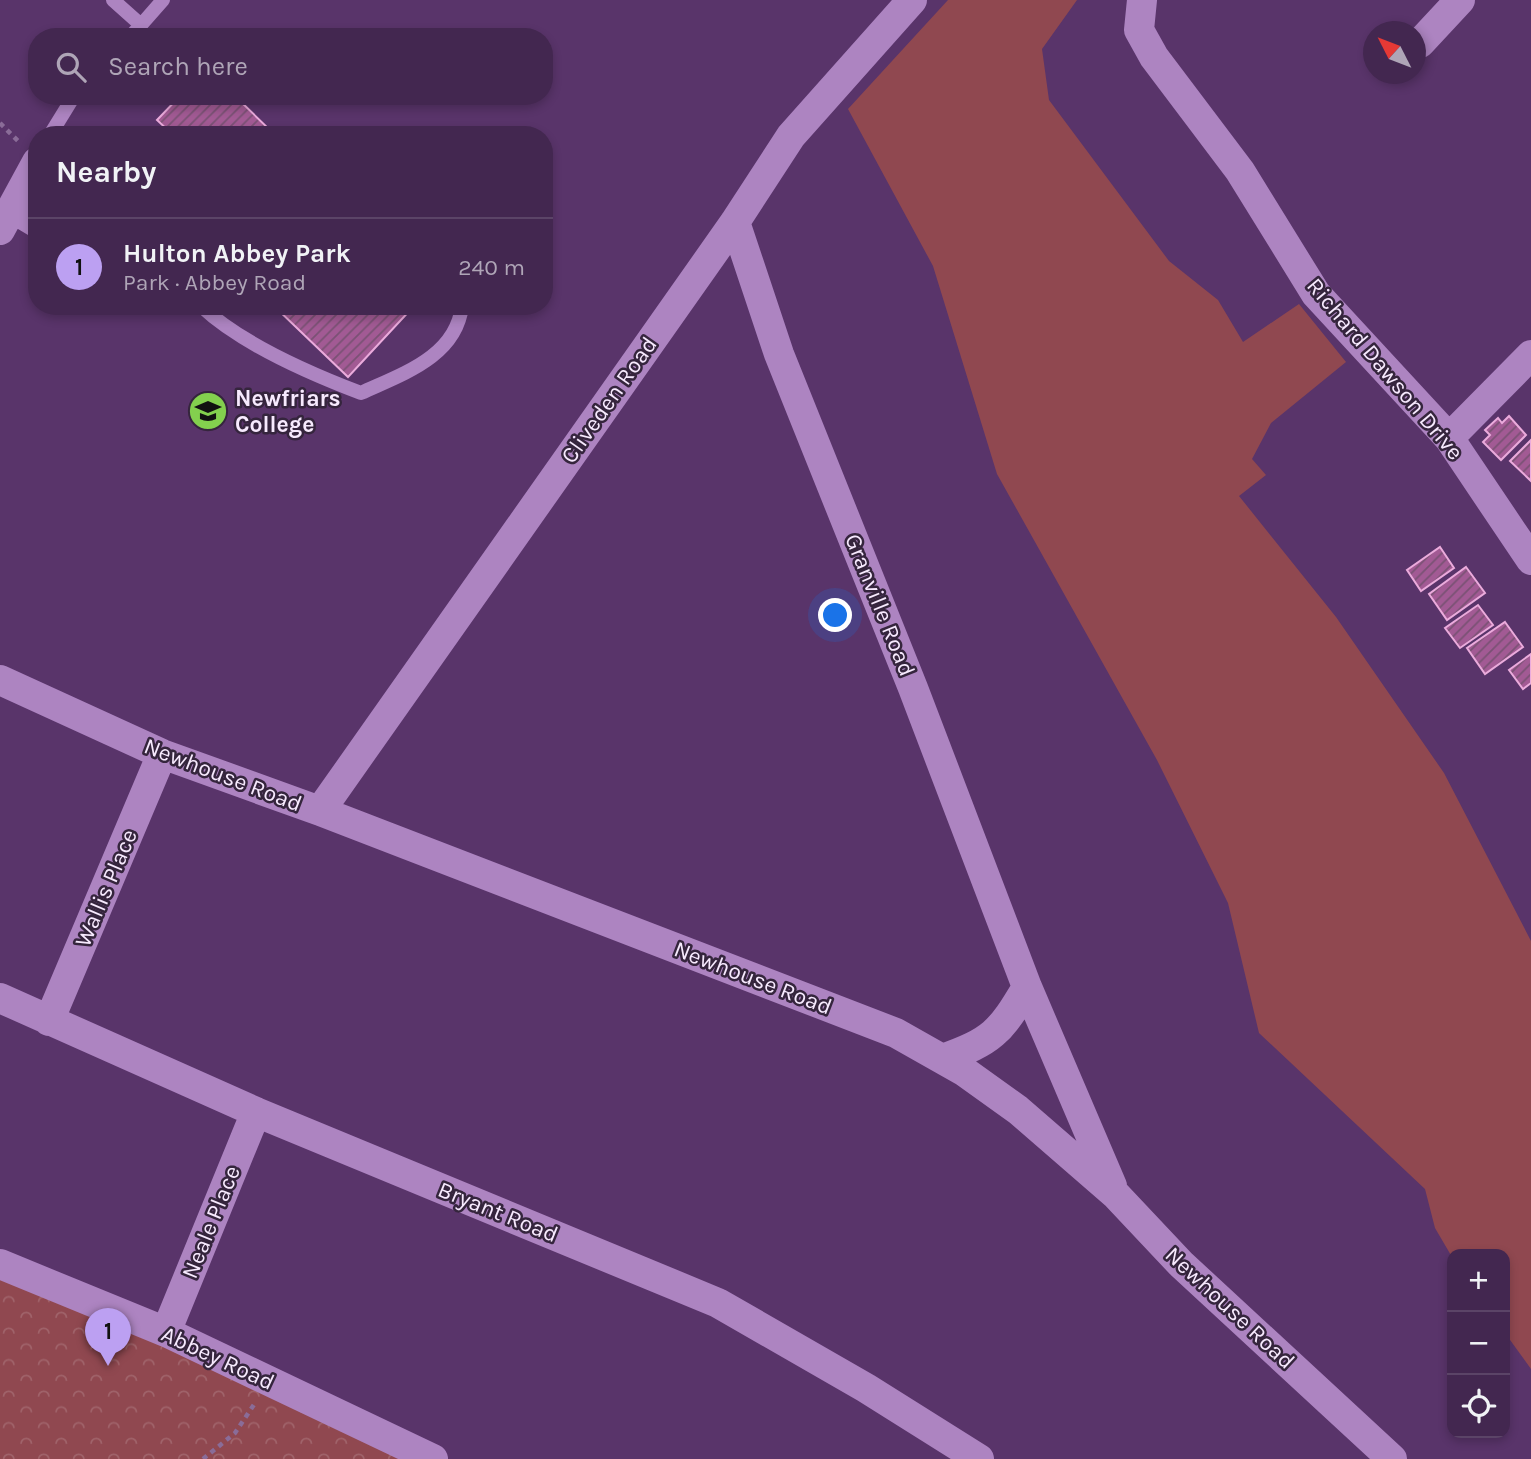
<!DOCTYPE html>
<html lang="en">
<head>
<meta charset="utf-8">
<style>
	body { margin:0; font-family:Karla,sans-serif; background:#4a2f57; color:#f1f3f6 }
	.controls { position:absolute; right:21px; bottom:21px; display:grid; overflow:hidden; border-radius:14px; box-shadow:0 4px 10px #0003 }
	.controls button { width:63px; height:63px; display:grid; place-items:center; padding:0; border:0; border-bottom:2px solid #5b4467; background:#432750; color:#f1f3f6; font:35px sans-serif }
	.compass { position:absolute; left:1363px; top:21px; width:63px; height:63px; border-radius:50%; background:#432750; box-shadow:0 4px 10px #0003; rotate:312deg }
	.you { position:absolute; left:836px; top:616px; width:24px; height:24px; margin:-18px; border:5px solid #fff; border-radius:50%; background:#1a73e8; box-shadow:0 0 0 10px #1a73e833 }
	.badge { display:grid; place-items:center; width:46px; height:46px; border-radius:50%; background:#bca0f2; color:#111; font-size:23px; font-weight:700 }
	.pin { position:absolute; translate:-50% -58px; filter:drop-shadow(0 2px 4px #0008) }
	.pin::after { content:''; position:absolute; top:37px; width:24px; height:21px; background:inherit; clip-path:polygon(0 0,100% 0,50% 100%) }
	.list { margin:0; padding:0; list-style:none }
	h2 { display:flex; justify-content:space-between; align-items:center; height:91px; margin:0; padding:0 28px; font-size:30px }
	h2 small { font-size:23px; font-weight:400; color:#afa5b7 }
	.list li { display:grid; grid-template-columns:46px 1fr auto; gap:21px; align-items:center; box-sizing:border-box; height:98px; padding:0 28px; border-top:2px solid #5b4467 }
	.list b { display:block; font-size:26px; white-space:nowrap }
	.list p { margin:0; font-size:23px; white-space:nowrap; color:#afa5b7 }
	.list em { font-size:23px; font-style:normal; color:#afa5b7 }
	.icon { flex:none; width:38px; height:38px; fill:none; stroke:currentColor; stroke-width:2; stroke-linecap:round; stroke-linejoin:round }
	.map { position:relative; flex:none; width:1531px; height:1459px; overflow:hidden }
	.search { position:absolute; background:#432750; box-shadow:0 4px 10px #0003; left:28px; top:28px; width:525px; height:77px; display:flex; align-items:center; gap:18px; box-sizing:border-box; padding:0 24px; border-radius:28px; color:#afa5b7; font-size:26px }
	.panel { position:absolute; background:#432750; box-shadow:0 4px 10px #0003; left:28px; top:126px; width:525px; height:189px; border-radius:28px }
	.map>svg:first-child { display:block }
	.green { fill:#904850 }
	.park { fill:url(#park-crowns) }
	.building { fill:url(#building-hatch); stroke:#ebabdc; stroke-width:2 }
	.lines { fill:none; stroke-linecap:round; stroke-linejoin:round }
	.path { stroke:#8a6c98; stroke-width:4.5; stroke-dasharray:5 5; stroke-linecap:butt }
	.lane { stroke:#ad84c1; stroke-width:14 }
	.street { stroke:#ad84c1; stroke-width:30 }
	.labels { text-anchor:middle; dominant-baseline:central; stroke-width:5; stroke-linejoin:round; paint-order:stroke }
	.street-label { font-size:23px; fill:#f7eafe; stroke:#35253d }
	.poi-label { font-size:23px; font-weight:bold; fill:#f7eafe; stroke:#35253d; text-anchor:start }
</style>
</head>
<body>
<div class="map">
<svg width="1531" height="1459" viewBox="0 0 1531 1459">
	<defs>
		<pattern id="park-crowns" width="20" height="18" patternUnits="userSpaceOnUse" patternTransform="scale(1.75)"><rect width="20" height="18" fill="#904850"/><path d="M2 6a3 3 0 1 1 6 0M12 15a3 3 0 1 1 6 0" fill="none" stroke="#a0636a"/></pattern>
		<pattern id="building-hatch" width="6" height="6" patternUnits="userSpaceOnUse" patternTransform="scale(1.75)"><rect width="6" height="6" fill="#a25a94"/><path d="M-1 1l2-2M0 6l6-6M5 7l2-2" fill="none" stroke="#7a5174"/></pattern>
	</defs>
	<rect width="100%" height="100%" fill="#59346a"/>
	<!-- green -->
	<path class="green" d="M948,0H1077L1042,49L1049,100L1169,261L1218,300L1243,342L1299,304L1346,362L1271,423L1252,459L1266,475L1239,496L1336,617L1444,773L1531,941V1369L1505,1333V1254H1452V1257L1435,1228L1425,1189L1259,1033L1228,903L1157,760L997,474L933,266L848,109Z"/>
	<!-- park -->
	<path class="park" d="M0,1275L161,1341L408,1459H0Z"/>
	<!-- building -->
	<path class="building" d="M180,96H235L275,135H173L157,120Z
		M274,306H414L348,377Z
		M1509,416L1526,435L1501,460L1483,442L1490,435L1485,430L1498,418L1502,423Z
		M1531,440V481L1510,461Z
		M1440,547L1454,568L1421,591L1407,570Z
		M1466,567L1485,593L1447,620L1429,594Z
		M1478,605L1493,625L1460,648L1445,628Z
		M1505,622L1523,647L1485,674L1467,648Z
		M1531,654V683L1523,689L1509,670Z"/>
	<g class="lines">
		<!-- path -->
		<path class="path" d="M0,123L18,141
			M203,1459L235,1433L255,1403"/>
		<!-- lane -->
		<path class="lane" d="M113,0L141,25L130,37
			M141,25L163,0
			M50,135L74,96
			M201,306C240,343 311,374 361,393C402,374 456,357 462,306"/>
		<!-- street -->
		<path class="street" d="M1142,0L1139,30L1154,57L1240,171L1316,294L1449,438L1531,560
			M1420,43L1460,0
			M12,208L37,223
			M735,222L779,354L913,688L1027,987L1112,1186
			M0,230L37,162
			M1449,438L1531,355
			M0,680L162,754L320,811L896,1033L965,1072L1018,1110L1116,1195L1181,1264L1392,1459
			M320,811L735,222L791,136L912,0
			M0,998L256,1112L718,1303L866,1388L979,1459
			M49,1021L162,754
			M942,1059C992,1041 1000,1033 1027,987
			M0,1264L166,1332L433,1459
			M166,1332L256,1112"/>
	</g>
	<!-- icons -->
	<defs>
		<g id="university-disc" transform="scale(2.0125)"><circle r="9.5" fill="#83d04e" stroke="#35253d"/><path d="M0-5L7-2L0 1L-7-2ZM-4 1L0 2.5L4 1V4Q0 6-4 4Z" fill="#111"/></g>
	</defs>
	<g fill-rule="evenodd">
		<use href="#university-disc" x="208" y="411"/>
	</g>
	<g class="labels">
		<!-- street labels -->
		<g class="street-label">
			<text transform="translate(1385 369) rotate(50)">Richard Dawson Drive</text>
			<text transform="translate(609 400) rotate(-55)">Cliveden Road</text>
			<text transform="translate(880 605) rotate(68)">Granville Road</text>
			<text transform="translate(223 775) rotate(21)">Newhouse Road</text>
			<text transform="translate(106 888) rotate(-67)">Wallis Place</text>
			<text transform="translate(753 978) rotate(21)">Newhouse Road</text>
			<text transform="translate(498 1212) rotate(22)">Bryant Road</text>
			<text transform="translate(211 1222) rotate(-68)">Neale Place</text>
			<text transform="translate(1230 1308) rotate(43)">Newhouse Road</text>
			<text transform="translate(218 1358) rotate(25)">Abbey Road</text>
		</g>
		<!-- poi labels -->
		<g class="poi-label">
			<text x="235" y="398">Newfriars<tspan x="235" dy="26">College</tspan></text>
		</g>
	</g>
</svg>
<div class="controls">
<button>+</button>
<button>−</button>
<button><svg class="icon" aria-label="locate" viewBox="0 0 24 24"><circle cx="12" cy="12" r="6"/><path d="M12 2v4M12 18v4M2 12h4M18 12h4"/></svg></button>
</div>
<svg class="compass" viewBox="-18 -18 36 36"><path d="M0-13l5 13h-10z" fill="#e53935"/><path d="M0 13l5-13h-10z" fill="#afa5b7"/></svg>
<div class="you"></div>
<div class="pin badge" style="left:108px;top:1366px">1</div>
<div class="search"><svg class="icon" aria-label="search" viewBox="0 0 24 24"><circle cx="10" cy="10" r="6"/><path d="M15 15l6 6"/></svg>Search here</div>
<section class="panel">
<h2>Nearby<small></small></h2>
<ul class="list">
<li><span class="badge">1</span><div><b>Hulton Abbey Park</b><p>Park · Abbey Road</p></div><em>240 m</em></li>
</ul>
</section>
</div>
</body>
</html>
